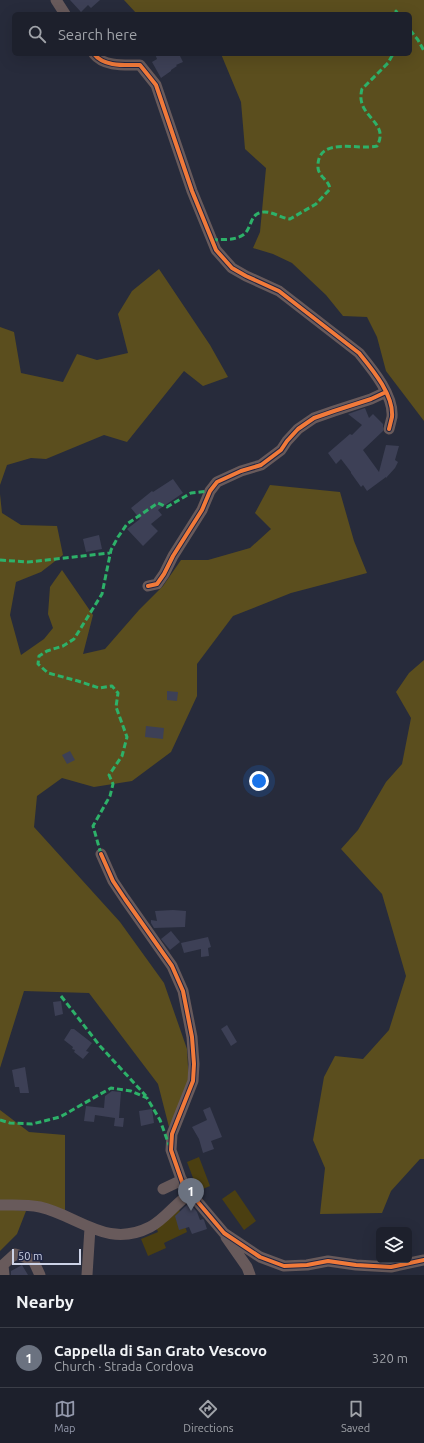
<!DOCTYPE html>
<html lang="en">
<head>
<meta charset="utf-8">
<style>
	body { margin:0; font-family:Ubuntu,sans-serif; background:#2a2d38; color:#f1f3f6 }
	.controls { position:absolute; right:12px; bottom:12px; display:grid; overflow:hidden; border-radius:6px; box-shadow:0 4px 16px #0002 }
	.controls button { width:36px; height:36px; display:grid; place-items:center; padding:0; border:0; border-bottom:1px solid #3b3e48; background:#1d202c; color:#f1f3f6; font:20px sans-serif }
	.scale { position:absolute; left:12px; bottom:10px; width:69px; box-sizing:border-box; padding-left:4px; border:2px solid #cdd3e7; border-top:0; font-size:11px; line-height:14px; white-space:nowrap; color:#cdd3e7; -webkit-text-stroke:3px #1f2543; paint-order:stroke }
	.you { position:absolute; left:259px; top:781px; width:14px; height:14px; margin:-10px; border:3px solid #fff; border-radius:50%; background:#1a73e8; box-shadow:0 0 0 6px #1a73e833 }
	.badge { display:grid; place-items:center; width:26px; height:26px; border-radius:50%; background:#9398ab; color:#fff; font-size:13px; font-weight:700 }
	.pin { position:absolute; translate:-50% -33px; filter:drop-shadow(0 1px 2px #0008) }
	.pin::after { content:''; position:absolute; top:21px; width:14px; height:12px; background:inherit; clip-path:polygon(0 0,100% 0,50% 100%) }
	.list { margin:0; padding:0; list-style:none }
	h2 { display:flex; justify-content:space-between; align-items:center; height:52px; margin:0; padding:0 16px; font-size:17px }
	h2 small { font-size:13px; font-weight:400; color:#a0a3a9 }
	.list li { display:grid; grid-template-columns:26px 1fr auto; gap:12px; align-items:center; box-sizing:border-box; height:60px; padding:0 16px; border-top:1px solid #3b3e48 }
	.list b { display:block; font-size:15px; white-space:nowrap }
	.list p { margin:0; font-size:13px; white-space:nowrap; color:#a0a3a9 }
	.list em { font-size:13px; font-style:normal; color:#a0a3a9 }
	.icon { flex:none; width:22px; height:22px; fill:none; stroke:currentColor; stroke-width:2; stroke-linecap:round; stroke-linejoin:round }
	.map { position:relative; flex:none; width:424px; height:1275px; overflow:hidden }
	.search { position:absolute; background:#1d202c; box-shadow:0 4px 16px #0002; left:12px; right:12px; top:12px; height:44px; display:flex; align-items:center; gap:10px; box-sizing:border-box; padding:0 14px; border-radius:6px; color:#a0a3a9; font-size:15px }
	.sheet { height:112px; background:#1d202c }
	nav { display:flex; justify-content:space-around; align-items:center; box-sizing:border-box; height:56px; border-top:1px solid #3b3e48; background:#1d202c; font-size:11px; color:#a0a3a9 }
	nav a { display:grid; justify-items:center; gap:2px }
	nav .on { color:#9398ab }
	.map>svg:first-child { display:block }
	.green { fill:#4b3f11 }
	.forest { fill:#5b4e1e }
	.building { fill:#3d4056 }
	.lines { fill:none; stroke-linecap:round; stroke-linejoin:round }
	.minor { stroke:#685a5b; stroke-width:11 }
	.quiet { stroke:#2db169; stroke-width:3; stroke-dasharray:6 3; stroke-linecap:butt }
	.cycleway-casing { stroke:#1f2543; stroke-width:6 }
	.cycleway { stroke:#f17a3a; stroke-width:4 }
</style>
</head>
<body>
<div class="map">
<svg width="424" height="1275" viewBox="0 0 424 1275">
	<rect width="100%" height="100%" fill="#272b3b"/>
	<!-- green -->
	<path class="green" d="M199,1157L210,1186L198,1191L187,1162Z
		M235,1190L256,1221L244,1230L222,1199Z
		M179,1209L187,1232L164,1243L166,1248L148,1256L141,1239L158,1232L156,1227Z"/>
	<!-- forest -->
	<path class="forest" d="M124,0H424V421L386,371L377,337L367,317L343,316L326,295L292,263L273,254L253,248L260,232L266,168L245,149L241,102L221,54H410V14H137Z
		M159,269L210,345L228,377L203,386L184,371L127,442L104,435L46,459L31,458L7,465L0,485V327L14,332L21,373L63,382L77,354L97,360L128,353L118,314L132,291Z
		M270,485L340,492L354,541L367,573L291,593L233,616L197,664V696L171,752L132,781L94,787L62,778L37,796L34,827L120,922L164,983L187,1049L189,1084L169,1127L158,1084L89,993L24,991L0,1068V494L2,513L21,525L57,526L63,555L41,572L16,582L10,615L21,655L44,639L53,628L48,614L50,587L62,570L93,615L83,654L105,649L139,610L163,586L181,560H208L250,548L271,529L255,513Z
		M424,660V1159H420L391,1191L382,1213L320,1214L325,1168L313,1140L324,1077L335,1056L363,1059L389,1030L406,976L382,894L341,849L358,830L386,782L402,764L411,718L396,692L409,673Z
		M0,1110L29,1132L65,1135V1213L0,1203Z
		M4,1209L26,1211L17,1234L0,1251V1210Z"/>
	<!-- building -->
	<path class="building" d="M70,0H100L91,8L88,5L81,12Z
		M155,54H179L183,62L176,65L177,66L171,70V71L161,78L152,62L157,59Z
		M365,408L369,418L373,414L383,424V431L363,450L379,472L386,445L399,446L395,460L398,462L395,468L386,478V477L367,491L363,485L361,487L351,473V472L341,459L336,464L328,453L350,434L352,435L362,425L348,414Z
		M173,479L183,493L158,510L162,515L151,524L158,531L143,546L127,529L140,519L131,508L152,491L153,492Z
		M99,535L102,549L86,552L83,539Z
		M167,691L178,692L177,701L167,700Z
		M146,726L164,728L163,739L145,737Z
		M70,751L75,760L67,764L62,755Z
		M173,910L186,911L185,927L154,928L151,923V920L157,921L155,911Z
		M171,931L180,942L170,950L161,939Z
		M208,937L211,947L208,948L209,956L201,957V949L184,953L181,943Z
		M61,1001L63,1014L55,1016L53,1002Z
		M227,1025L237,1042L231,1046L221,1029Z
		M71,1029H74L92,1043L86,1051L89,1052L83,1059L74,1052L75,1050L72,1049L73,1047L64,1040Z
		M25,1067L29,1093H20L19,1087H15L12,1070Z
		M112,1091L121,1092L119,1118H124L123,1127L114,1126L115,1118L95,1115L94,1122L84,1121L86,1106L104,1108L105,1096Z
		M210,1107L222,1137L211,1141L214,1149L203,1153L199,1139L192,1127L207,1120L203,1110Z
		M152,1109L154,1123L141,1126L139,1111Z
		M188,1204L193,1207L197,1212L200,1220L203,1219L204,1220L207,1229L192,1234L189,1227L179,1230L175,1216Z
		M22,1265L28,1275H11V1271Z"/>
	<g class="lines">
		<!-- minor -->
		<path class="minor" d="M56,0L65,14
			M94,54C104,67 125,65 140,65L156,85L192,191L216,250L232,268L246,276L279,291L359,353C372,369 394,395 392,417C391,421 390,425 389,429
			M148,586L157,584L164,574L173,556L202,510L210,491L217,482L241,471L261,465L281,450L287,441L298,429L314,418L334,411L371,399L386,392
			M101,854L113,881L125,899L172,966L183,991L192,1037L194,1064L193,1081L172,1134L171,1150L187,1196L197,1201L224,1233L260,1257L284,1266L307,1265L328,1261L356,1265L391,1267L424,1260
			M163,1189L182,1180
			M0,1205C14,1205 26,1204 40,1207C79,1216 107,1249 150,1227C164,1220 174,1205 187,1196
			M226,1237L247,1267L250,1275
			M4,1275L3,1265L15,1254L33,1260L40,1275
			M87,1275L90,1228"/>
		<!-- quiet -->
		<path class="quiet" d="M396,14V11L398,14
			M410,30L418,40L424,51
			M212,240C222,239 234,241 243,235C251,230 250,216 259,213C269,209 280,218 290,219L316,204L330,189C329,180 319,177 318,168C316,135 360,151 377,146C391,121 354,117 362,89L388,63L393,54
			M0,560L28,562L110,553
			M101,854L93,826L110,796L113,784L109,775L122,756L127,737L116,707L118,693L112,686L99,688L78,681L48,673L38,664L39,656L47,651L63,646L74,639L102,594L111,550L118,537L127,524L152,507L158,503L167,507L191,493L210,491
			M61,996L100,1046L146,1096
			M0,1120L10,1123L32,1124L60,1117L111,1088L131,1091L147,1098L160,1120L169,1145"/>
		<!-- cycleway casing -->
		<g class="cycleway-casing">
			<path id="cycleway" d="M94,54C104,67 125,65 140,65L156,85L192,191L216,250L232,268L246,276L279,291L359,353C372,369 394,395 392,417C391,421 390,425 389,429
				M148,586L157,584L164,574L173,556L202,510L210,491L217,482L241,471L261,465L281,450L287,441L298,429L314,418L334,411L371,399L386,392
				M101,854L113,881L125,899L172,966L183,991L192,1037L194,1064L193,1081L172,1134L171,1150L187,1196L197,1201L224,1233L260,1257L284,1266L307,1265L328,1261L356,1265L391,1267L424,1260"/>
		</g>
		<!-- cycleway -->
		<use href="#cycleway" class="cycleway"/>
	</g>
</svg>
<div class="controls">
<button><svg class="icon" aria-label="layers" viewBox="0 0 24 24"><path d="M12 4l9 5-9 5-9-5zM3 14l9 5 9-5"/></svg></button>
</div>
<div class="scale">50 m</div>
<div class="you"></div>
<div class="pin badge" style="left:191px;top:1211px;background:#6b7280">1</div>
<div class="search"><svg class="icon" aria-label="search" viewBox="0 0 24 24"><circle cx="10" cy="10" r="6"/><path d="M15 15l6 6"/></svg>Search here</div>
</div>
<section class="sheet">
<h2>Nearby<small></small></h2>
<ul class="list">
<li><span class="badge" style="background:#6b7280">1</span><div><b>Cappella di San Grato Vescovo</b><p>Church · Strada Cordova</p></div><em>320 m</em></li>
</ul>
</section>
<nav>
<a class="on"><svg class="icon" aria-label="map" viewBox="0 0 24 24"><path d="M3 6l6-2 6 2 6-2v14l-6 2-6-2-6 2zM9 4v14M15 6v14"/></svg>Map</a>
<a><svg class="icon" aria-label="directions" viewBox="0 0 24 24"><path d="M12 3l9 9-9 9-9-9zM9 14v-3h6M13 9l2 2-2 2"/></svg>Directions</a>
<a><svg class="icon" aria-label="saved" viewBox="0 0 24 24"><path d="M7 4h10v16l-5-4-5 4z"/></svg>Saved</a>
</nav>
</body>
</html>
